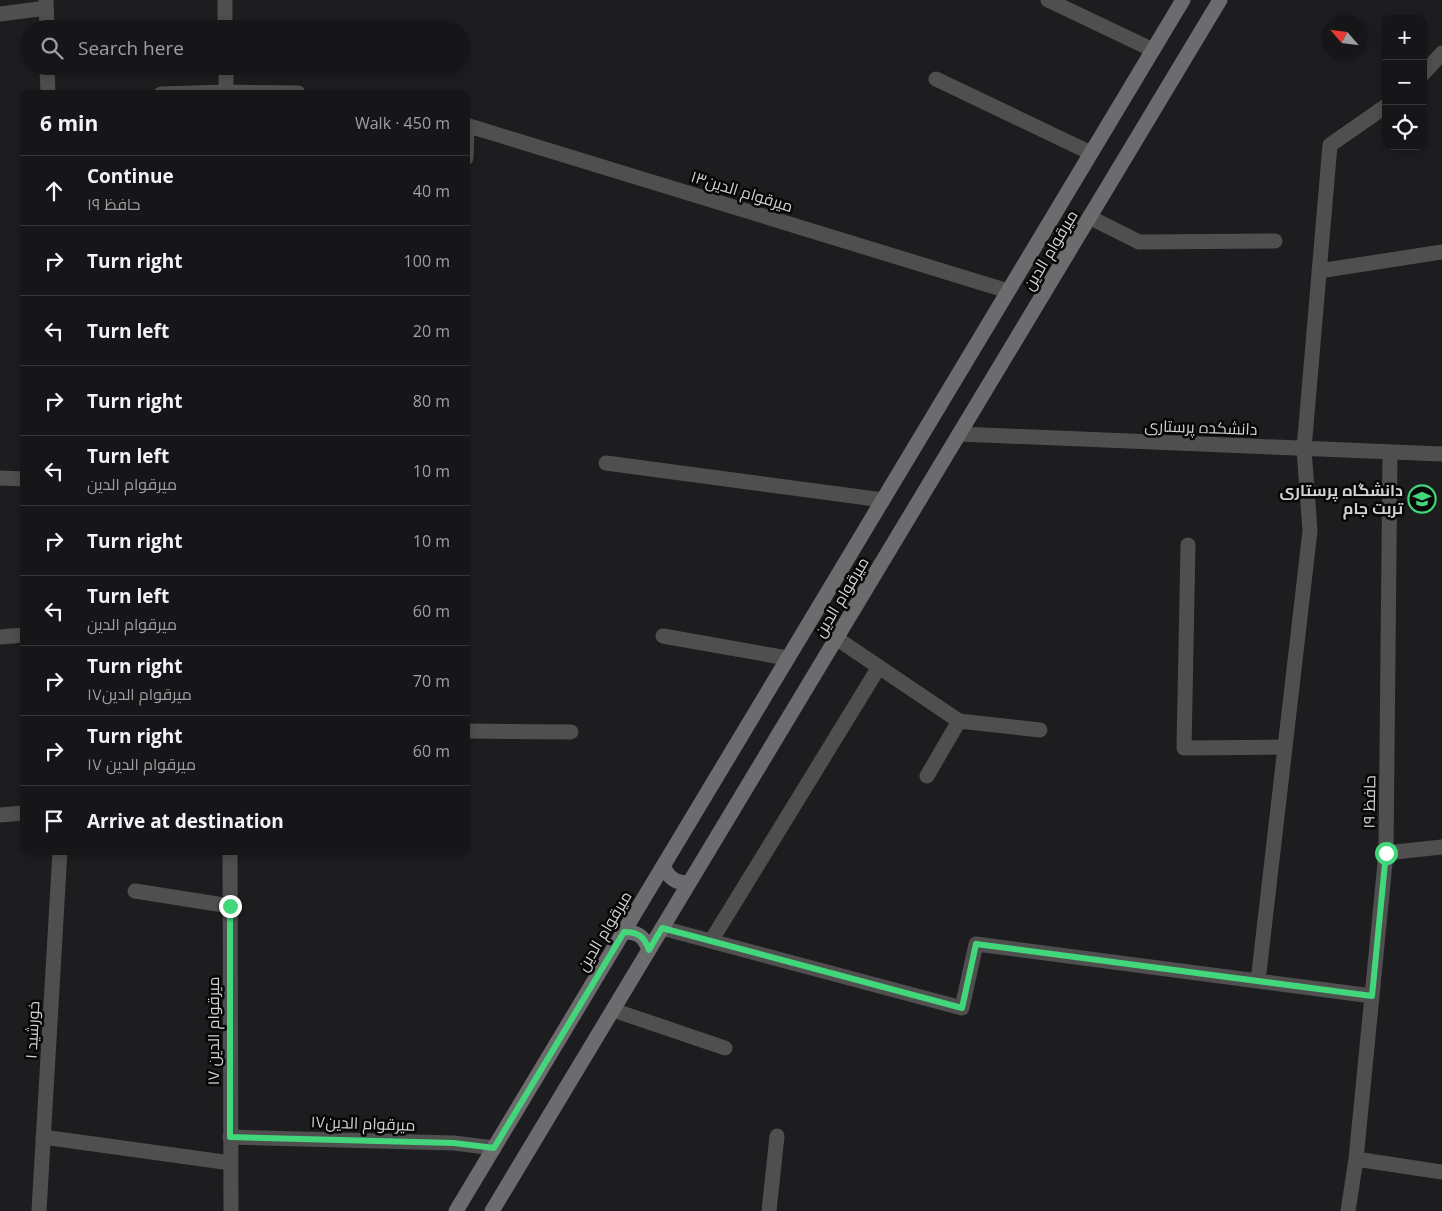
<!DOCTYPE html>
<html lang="en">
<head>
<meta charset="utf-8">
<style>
	body { margin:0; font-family:"Open Sans",Cairo,sans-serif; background:#1f1e20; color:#f1f3f6 }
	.controls { position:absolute; right:15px; top:15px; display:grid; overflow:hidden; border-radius:10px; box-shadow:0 2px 8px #0003 }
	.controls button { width:45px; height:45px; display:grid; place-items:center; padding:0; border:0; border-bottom:1px solid #353436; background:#161517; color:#f1f3f6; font:25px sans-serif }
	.compass { position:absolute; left:1322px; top:15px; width:45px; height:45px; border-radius:50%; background:#161517; box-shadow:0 2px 8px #0003; rotate:298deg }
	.stop { position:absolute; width:15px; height:15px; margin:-11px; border:4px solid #42d77b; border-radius:50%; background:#fff }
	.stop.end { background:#42d77b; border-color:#fff; box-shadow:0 1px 5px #0008 }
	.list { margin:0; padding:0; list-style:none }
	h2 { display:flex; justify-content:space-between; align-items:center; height:65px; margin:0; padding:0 20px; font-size:21px }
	h2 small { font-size:16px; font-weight:400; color:#9e9fa1 }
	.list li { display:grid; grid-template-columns:32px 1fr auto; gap:15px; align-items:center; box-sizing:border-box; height:70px; padding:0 20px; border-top:1px solid #353436 }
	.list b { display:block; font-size:19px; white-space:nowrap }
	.list p { margin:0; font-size:16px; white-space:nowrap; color:#9e9fa1 }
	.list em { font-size:16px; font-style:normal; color:#9e9fa1 }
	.icon { flex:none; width:28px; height:28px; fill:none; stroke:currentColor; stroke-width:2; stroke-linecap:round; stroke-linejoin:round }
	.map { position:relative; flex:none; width:1442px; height:1211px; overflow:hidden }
	.search { position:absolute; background:#161517; box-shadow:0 2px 8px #0003; left:20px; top:20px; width:450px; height:55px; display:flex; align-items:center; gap:12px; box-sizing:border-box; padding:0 18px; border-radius:28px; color:#9e9fa1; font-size:19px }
	.panel { position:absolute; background:#161517; box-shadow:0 2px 8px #0003; left:20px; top:90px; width:450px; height:765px; border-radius:10px }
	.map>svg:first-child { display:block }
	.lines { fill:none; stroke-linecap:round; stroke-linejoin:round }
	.lane { stroke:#4f4f50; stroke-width:15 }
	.street { stroke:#4f4f50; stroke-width:15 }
	.secondary { stroke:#6c6b6d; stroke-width:15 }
	.route { stroke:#42d77b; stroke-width:6 }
	.labels { text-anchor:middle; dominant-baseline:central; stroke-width:5; stroke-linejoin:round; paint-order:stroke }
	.street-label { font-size:16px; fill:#d2d1d3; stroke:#070708 }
	.poi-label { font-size:16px; font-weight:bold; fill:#d2d1d3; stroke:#070708; text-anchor:end }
</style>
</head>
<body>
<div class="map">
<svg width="1442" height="1211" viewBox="0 0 1442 1211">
	<rect width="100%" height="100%" fill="#1d1c1f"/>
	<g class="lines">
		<!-- lane -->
		<path class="lane" d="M161,94L226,92L298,93
			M1188,545L1184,748L1285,747
			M0,637L24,635
			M0,815L24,813
			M1386,853L1442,847
			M135,891L230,906
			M711,941L879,667
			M769,1211L777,1136"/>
		<!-- street -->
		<path class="street" d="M46,0L47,29
			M225,0V29
			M1048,0L1153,50
			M0,14L46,8
			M47,66L48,94
			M226,66V94
			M1423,74L1442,53
			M936,79L1091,153
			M466,125L1008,291
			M466,158L467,125
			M1089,217L1139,242L1275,241
			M1319,271L1442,252
			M959,434L1442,454
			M606,463L883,500
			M0,478L24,479
			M663,636L787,658
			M836,638L959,721L1040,730
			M466,731L571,732
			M927,776L959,721
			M230,851L231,1211
			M662,928L962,1008L976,944L1372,996
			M1258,981L1310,531L1304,449L1330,145L1386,106
			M613,1010L725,1048
			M43,1137L231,1163
			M230,1137L454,1143L494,1148
			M1356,1159L1442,1172
			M39,1211L60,851
			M1348,1211L1356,1159L1386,853L1390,452"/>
		<!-- secondary -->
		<path class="secondary" d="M663,866C669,878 675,883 689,883
			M624,932C638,932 644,936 649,950
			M456,1211L1183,0
			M492,1211L1220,0"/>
	</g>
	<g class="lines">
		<!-- route -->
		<path class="route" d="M230,906V1137L454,1143L494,1148L624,932C638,932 644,936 649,950L662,928L962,1008L976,944L1372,996L1386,853"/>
	</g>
	<!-- icons -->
	<defs>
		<g id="university-ring" transform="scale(1.4375)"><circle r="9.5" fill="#070708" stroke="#42d77b" stroke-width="1.5"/><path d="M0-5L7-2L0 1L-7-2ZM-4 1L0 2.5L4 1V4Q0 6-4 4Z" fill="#42d77b"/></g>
	</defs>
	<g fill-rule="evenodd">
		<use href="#university-ring" x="1422" y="499"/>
	</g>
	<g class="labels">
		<!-- street labels -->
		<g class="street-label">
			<text transform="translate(742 191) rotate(17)">میرقوام الدین۱۳</text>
			<text transform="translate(1050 250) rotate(-59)">میرقوام الدین</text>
			<text transform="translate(1201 427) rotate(2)">دانشکده پرستاری</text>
			<text transform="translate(841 597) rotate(-59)">میرقوام الدین</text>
			<text transform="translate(1369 802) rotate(-89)">حافظ ۱۹</text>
			<text transform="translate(604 931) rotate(-59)">میرقوام الدین</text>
			<text transform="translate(32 1030) rotate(-87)">خورشید ۱</text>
			<text transform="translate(213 1031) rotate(-90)">میرقوام الدین ۱۷</text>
			<text transform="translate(363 1123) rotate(2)">میرقوام الدین۱۷</text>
		</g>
		<!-- poi labels -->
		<g class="poi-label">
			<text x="1403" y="490">دانشگاه پرستاری<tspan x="1403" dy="18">تربت جام</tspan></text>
		</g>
	</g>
</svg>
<div class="controls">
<button>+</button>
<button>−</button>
<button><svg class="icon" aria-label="locate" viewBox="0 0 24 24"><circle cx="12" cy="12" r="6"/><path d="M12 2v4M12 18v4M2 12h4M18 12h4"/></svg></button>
</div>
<svg class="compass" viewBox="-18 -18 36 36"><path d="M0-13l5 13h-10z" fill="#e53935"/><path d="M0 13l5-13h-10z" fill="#9e9fa1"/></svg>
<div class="stop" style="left:1386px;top:853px"></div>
<div class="stop end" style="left:230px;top:906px"></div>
<div class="search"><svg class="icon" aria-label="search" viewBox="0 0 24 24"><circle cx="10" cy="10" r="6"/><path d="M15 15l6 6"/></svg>Search here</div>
<section class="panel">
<h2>6 min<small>Walk · 450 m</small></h2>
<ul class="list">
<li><svg class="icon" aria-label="ahead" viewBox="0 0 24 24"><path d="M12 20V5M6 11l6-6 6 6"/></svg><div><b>Continue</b><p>حافظ ۱۹</p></div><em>40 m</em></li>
<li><svg class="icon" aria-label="right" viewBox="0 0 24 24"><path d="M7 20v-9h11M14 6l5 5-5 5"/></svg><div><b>Turn right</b></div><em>100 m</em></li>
<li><svg class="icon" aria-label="left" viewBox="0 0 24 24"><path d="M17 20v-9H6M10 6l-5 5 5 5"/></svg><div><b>Turn left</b></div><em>20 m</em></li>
<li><svg class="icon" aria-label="right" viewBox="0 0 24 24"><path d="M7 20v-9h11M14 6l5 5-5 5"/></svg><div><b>Turn right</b></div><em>80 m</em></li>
<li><svg class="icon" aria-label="left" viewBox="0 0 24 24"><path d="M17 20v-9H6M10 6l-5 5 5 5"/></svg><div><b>Turn left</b><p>میرقوام الدین</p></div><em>10 m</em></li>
<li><svg class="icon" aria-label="right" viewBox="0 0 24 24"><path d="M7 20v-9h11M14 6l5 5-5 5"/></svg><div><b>Turn right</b></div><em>10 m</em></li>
<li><svg class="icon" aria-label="left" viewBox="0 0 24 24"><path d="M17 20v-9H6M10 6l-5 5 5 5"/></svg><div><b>Turn left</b><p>میرقوام الدین</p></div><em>60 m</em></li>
<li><svg class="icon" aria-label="right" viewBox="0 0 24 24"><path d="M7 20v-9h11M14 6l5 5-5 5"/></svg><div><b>Turn right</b><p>میرقوام الدین۱۷</p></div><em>70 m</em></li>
<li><svg class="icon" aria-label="right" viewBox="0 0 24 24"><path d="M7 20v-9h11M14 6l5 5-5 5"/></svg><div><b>Turn right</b><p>میرقوام الدین ۱۷</p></div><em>60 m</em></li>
<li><svg class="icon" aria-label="arrive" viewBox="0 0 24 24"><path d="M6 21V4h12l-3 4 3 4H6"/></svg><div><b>Arrive at destination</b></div></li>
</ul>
</section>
</div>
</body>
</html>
